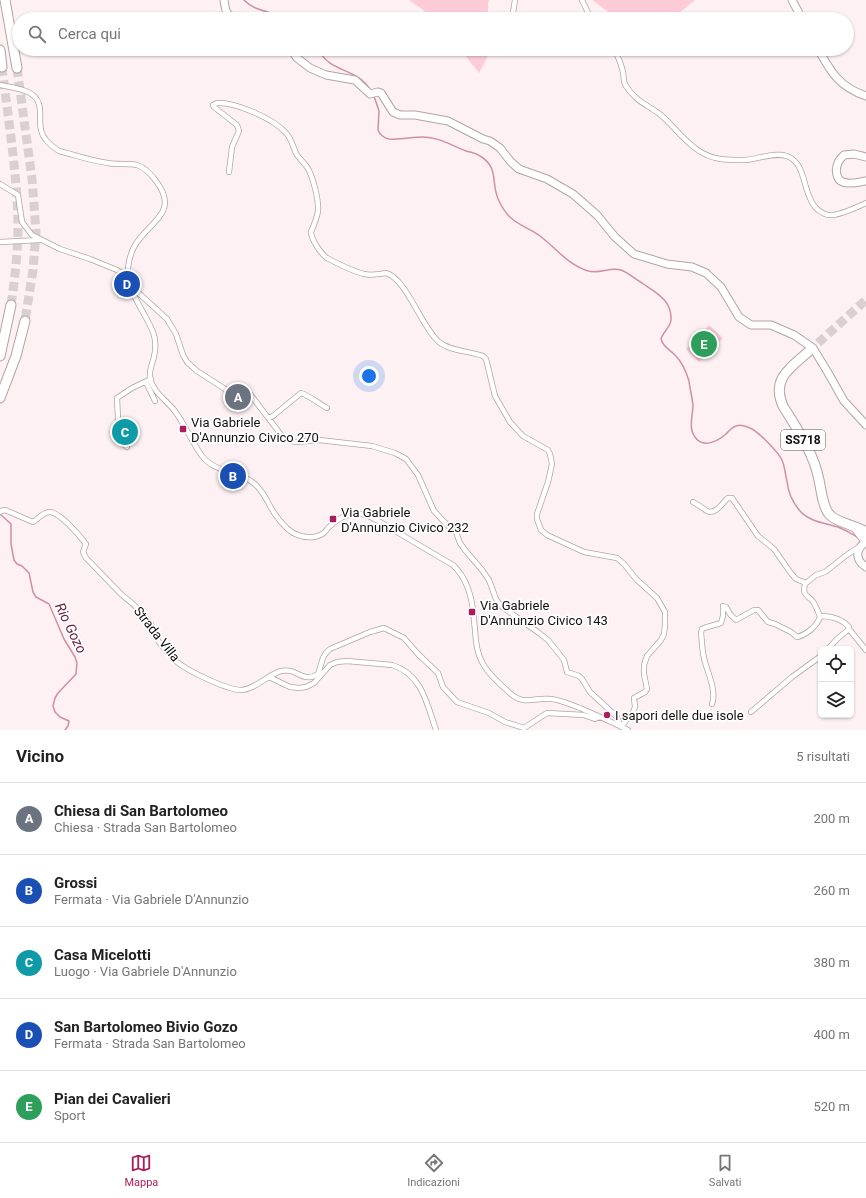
<!DOCTYPE html>
<html lang="it">
<head>
<meta charset="utf-8">
<style>
	body { margin:0; font-family:Roboto,sans-serif; background:#f6f6f6; color:#222 }
	.controls { position:absolute; right:12px; bottom:12px; display:grid; overflow:hidden; border-radius:6px; box-shadow:0 1px 3px #0004 }
	.controls button { width:36px; height:36px; display:grid; place-items:center; padding:0; border:0; border-bottom:1px solid #e0e0e0; background:#fff; color:#222; font:20px sans-serif }
	.you { position:absolute; left:369px; top:376px; width:14px; height:14px; margin:-10px; border:3px solid #fff; border-radius:50%; background:#1a73e8; box-shadow:0 0 0 6px #1a73e833 }
	.badge { display:grid; place-items:center; width:26px; height:26px; border-radius:50%; background:#ab1d5a; color:#fff; font-size:13px; font-weight:700 }
	.pin { position:absolute; translate:-50% -50%; border:2px solid #fff; box-shadow:0 1px 4px #0006 }
	.list { margin:0; padding:0; list-style:none }
	h2 { display:flex; justify-content:space-between; align-items:center; height:52px; margin:0; padding:0 16px; font-size:17px }
	h2 small { font-size:13px; font-weight:400; color:#767676 }
	.list li { display:grid; grid-template-columns:26px 1fr auto; gap:12px; align-items:center; box-sizing:border-box; height:72px; padding:0 16px; border-top:1px solid #e0e0e0 }
	.list b { display:block; font-size:15px; white-space:nowrap }
	.list p { margin:0; font-size:13px; white-space:nowrap; color:#767676 }
	.list em { font-size:13px; font-style:normal; color:#767676 }
	.icon { flex:none; width:22px; height:22px; fill:none; stroke:currentColor; stroke-width:2; stroke-linecap:round; stroke-linejoin:round }
	.map { position:relative; flex:none; width:866px; height:730px; overflow:hidden }
	.search { position:absolute; background:#fff; box-shadow:0 1px 3px #0004; left:12px; right:12px; top:12px; height:44px; display:flex; align-items:center; gap:10px; box-sizing:border-box; padding:0 14px; border-radius:22px; color:#767676; font-size:15px }
	.sheet { height:412px; background:#fff }
	nav { display:flex; justify-content:space-around; align-items:center; box-sizing:border-box; height:56px; border-top:1px solid #e0e0e0; background:#fff; font-size:11px; color:#767676 }
	nav a { display:grid; justify-items:center; gap:2px }
	nav .on { color:#ab1d5a }
	.map>svg:first-child { display:block }
	.green { fill:#feccd8 }
	.lines { fill:none; stroke-linecap:round; stroke-linejoin:round }
	.stream { stroke:#d190a2; stroke-width:1.5 }
	.highway-tunnel { stroke:#dacfd2; stroke-width:9; stroke-dasharray:9 4.5; stroke-linecap:butt }
	.street-casing { stroke:#b2a4a7; stroke-width:6 }
	.secondary-casing { stroke:#b2a4a7; stroke-width:9 }
	.highway-casing { stroke:#b2a4a7; stroke-width:11 }
	.street { stroke:#fff; stroke-width:4.5 }
	.secondary { stroke:#fff; stroke-width:7 }
	.highway { stroke:#fff; stroke-width:9 }
	.poi-dot { fill:#ab1d5a; stroke:#fff; stroke-width:1.5 }
	.labels { text-anchor:middle; dominant-baseline:central; stroke-width:3.5; stroke-linejoin:round; paint-order:stroke }
	.shield { fill:#fff; stroke:#5a5657; stroke-width:1 }
	.shield-label { font-size:12px; font-weight:bold; fill:#130e0f }
	.poi-label { font-size:13px; fill:#130e0f; stroke:#fff; text-anchor:start }
	.street-label { font-size:13px; fill:#130e0f; stroke:#fff }
	.water-label { font-size:14px; font-style:italic; fill:#6a1d3a; stroke:#fff }
</style>
</head>
<body>
<div class="map">
<svg width="866" height="730" viewBox="0 0 866 730">
	<rect width="100%" height="100%" fill="#fdf1f4"/>
	<!-- green -->
	<path class="green" d="M409,0H489L488,3V19H434L419,7Z
		M592,0H695L672,19H631L621,18L611,14Z
		M456,49H488L487,58L479,73L464,54Z
		M709,325L723,338L699,362L686,349Z"/>
	<g class="lines">
		<!-- stream -->
		<path class="stream" d="M244,0C255,12 273,11 285,19
			M318,49C330,74 358,67 371,91
			M374,96L379,111L378,130C380,135 384,138 389,139C400,140 412,137 423,137C438,137 451,145 466,151C470,152 476,153 480,156C500,168 490,183 499,201C502,207 506,214 511,218C520,226 531,229 540,236C556,248 568,265 588,271C601,274 609,267 621,270C629,273 635,279 642,283C656,293 672,300 671,320C670,328 663,332 661,339C663,347 669,349 675,355C682,362 686,371 689,381C690,389 692,397 693,405C693,415 688,428 695,437C703,449 718,441 726,434C729,431 732,427 736,426C741,424 746,426 750,428C759,432 778,452 782,460C785,467 785,474 787,481C788,492 793,503 800,511C810,522 825,523 838,527C845,530 851,533 857,537
			M0,514L11,524V544L14,560L17,564L22,566L29,573L33,592L36,597L49,604L64,639L75,657L77,663L76,674L58,693L55,698L53,706L55,712L60,717L69,721L68,726L65,730"/>
		<!-- highway-tunnel -->
		<path class="highway-tunnel" d="M2,67C8,118 17,172 18,223C18,250 15,278 11,305
			M17,68L32,179L36,232L33,270L25,321
			M808,352L866,300"/>
		<!-- street casing -->
		<g class="street-casing">
			<path id="street" d="M582,0L591,19
				M512,19L515,0
				M614,49C618,56 621,64 623,72C624,77 623,82 626,86C635,101 648,105 661,115C679,131 694,156 721,159C728,160 737,160 745,160C758,159 774,152 787,156C805,163 803,187 811,200C812,204 815,207 818,210C821,212 825,215 829,215C839,216 857,207 866,203
				M0,85C10,87 21,88 30,93C45,102 38,117 41,130C43,140 51,146 59,151C75,155 91,161 108,163C117,165 128,163 137,165C146,168 151,174 156,181C181,214 147,222 134,247C130,255 127,267 128,276C128,291 147,316 153,332C156,340 156,348 154,357C152,364 149,371 150,378C153,392 165,399 174,410C185,424 191,441 202,456C216,474 240,470 256,485C262,491 266,498 270,506C276,517 283,526 293,533C298,535 302,537 307,537C312,538 320,536 324,533C326,531 327,529 329,527C338,518 348,512 361,514C371,515 381,523 390,528C411,540 432,553 453,565C468,579 473,601 474,621C476,635 475,649 482,662C488,674 501,685 511,694C525,706 535,697 551,699C562,700 571,705 580,708C596,715 612,722 628,730
				M229,172L232,147L239,131L237,125L214,107L213,105L217,103C236,102 274,119 286,133C292,139 293,148 297,155C300,159 304,163 307,167C313,176 319,201 318,211C317,218 314,225 311,232C311,239 321,254 327,258C336,263 355,272 364,274C372,276 379,274 386,273C406,278 422,328 439,342C450,351 469,351 483,356L486,359L495,396L510,422L523,436L548,450L550,454L552,464L548,482L537,514V519L541,530L547,535L584,552L617,558L624,564L636,579L657,598L665,612V625L664,634L661,640L647,656L644,665V674L647,689L645,692L634,698L635,707L633,712L621,727
				M0,184L18,195L22,222L32,235L60,249L90,259L117,270L124,275L127,281
				M0,242L40,240
				M132,287L167,319L176,334L183,355L187,362L197,371L225,389H243L250,394L282,436L286,439L295,442L319,440L372,446L395,453L406,459L418,475L434,511L450,528L456,532L460,543L465,550L482,570L489,580L496,599L501,606L539,633L548,640L564,660L567,672L579,676L582,679L590,692L617,717L621,727
				M146,382L155,401
				M269,418L273,416L301,393C310,396 318,403 327,408
				M127,447L119,440L117,398L132,388L151,379
				M693,502C698,505 703,508 707,511C716,515 723,502 728,498H732L758,536L774,549L790,572L796,579L806,583
				M0,512L1,511L5,510L33,522C38,519 42,513 49,512C59,511 80,536 86,544L83,552L86,558C98,570 110,583 122,595C128,600 135,605 140,611C143,615 147,619 150,623C154,629 155,636 159,642C164,648 171,657 177,662C188,671 227,690 241,690C254,690 269,674 281,671C297,667 302,684 318,674C322,664 321,656 330,649L370,632L384,628L404,638L418,654L438,673L443,687L457,702L489,713L505,722L524,728L547,713L584,715L595,719L600,717
				M820,616C831,616 842,619 849,627L848,630L837,639L828,649
				M849,629L866,650
				M269,677L290,687L299,688L306,687L314,683L330,665L337,662L347,661L392,665C422,674 427,704 436,730
				M712,704C717,690 707,672 704,658C702,650 702,641 701,633L702,629L704,628L721,623L723,616V606L726,607L730,614L736,620L754,610H758L768,622L775,624L791,632L797,637C806,635 817,626 820,617C819,613 816,607 814,603C808,594 802,597 805,584L816,575L825,572L848,554L859,547
				M751,712L792,677L821,656"/>
		</g>
		<!-- secondary casing -->
		<g class="secondary-casing">
			<path id="secondary" d="M224,0C226,12 225,14 237,19
				M792,0L802,19
				M291,49L297,58L310,68L326,75L355,80L370,94L378,92L381,93L393,112L400,115H415L448,121L483,139L490,141L500,148L511,162L519,169L547,179L573,194L597,215L615,237L634,254L667,264L692,267L706,273L721,287L739,317L751,325H771L794,335L813,348L827,371L844,401L866,425
				M818,49C831,72 839,87 866,96
				M866,157L854,154L844,155C842,157 839,160 838,163C835,169 836,180 843,182C850,185 859,182 866,181
				M866,542C855,549 855,560 866,567"/>
		</g>
		<!-- highway casing -->
		<g class="highway-casing">
			<path id="highway" d="M5,0L17,68
				M0,50L2,67
				M808,352C790,368 771,379 783,406C797,429 814,453 819,480C821,489 823,509 830,515C837,523 856,525 866,532
				M0,356L11,305
				M0,398L16,356L25,321
				M856,528L866,541"/>
		</g>
		<!-- street -->
		<use href="#street" class="street"/>
		<!-- secondary -->
		<use href="#secondary" class="secondary"/>
		<!-- highway -->
		<use href="#highway" class="highway"/>
	</g>
	<!-- markers -->
	<g class="poi-dot">
		<rect x="179" y="425" width="8" height="8" rx="2"/>
		<rect x="329" y="515" width="8" height="8" rx="2"/>
		<rect x="468" y="608" width="8" height="8" rx="2"/>
		<circle cx="607" cy="715" r="4"/>
	</g>
	<g class="labels">
		<!-- shield labels -->
		<rect class="shield" x="781" y="430" width="44" height="20" rx="3"/>
		<g class="shield-label">
			<text x="803" y="440">SS718</text>
		</g>
		<!-- poi labels -->
		<g class="poi-label">
			<text x="191" y="422">Via Gabriele<tspan x="191" dy="15">D'Annunzio Civico 270</tspan></text>
			<text x="341" y="512">Via Gabriele<tspan x="341" dy="15">D'Annunzio Civico 232</tspan></text>
			<text x="480" y="605">Via Gabriele<tspan x="480" dy="15">D'Annunzio Civico 143</tspan></text>
			<text x="615" y="715">I sapori delle due isole</text>
		</g>
		<!-- street labels -->
		<g class="street-label">
			<text transform="translate(157 634) rotate(52)">Strada Villa</text>
		</g>
		<!-- water labels -->
		<g class="water-label">
			<text transform="translate(71 628) rotate(64)">Rio Gozo</text>
		</g>
	</g>
</svg>
<div class="controls">
<button><svg class="icon" aria-label="locate" viewBox="0 0 24 24"><circle cx="12" cy="12" r="6"/><path d="M12 2v4M12 18v4M2 12h4M18 12h4"/></svg></button>
<button><svg class="icon" aria-label="layers" viewBox="0 0 24 24"><path d="M12 4l9 5-9 5-9-5zM3 14l9 5 9-5"/></svg></button>
</div>
<div class="you"></div>
<div class="pin badge" style="left:238px;top:397px;background:#6b7280">A</div>
<div class="pin badge" style="left:233px;top:476px;background:#1a4fb4">B</div>
<div class="pin badge" style="left:125px;top:432px;background:#0f9aa8">C</div>
<div class="pin badge" style="left:127px;top:284px;background:#1a4fb4">D</div>
<div class="pin badge" style="left:704px;top:344px;background:#2e9e5b">E</div>
<div class="search"><svg class="icon" aria-label="search" viewBox="0 0 24 24"><circle cx="10" cy="10" r="6"/><path d="M15 15l6 6"/></svg>Cerca qui</div>
</div>
<section class="sheet">
<h2>Vicino<small>5 risultati</small></h2>
<ul class="list">
<li><span class="badge" style="background:#6b7280">A</span><div><b>Chiesa di San Bartolomeo</b><p>Chiesa · Strada San Bartolomeo</p></div><em>200 m</em></li>
<li><span class="badge" style="background:#1a4fb4">B</span><div><b>Grossi</b><p>Fermata · Via Gabriele D'Annunzio</p></div><em>260 m</em></li>
<li><span class="badge" style="background:#0f9aa8">C</span><div><b>Casa Micelotti</b><p>Luogo · Via Gabriele D'Annunzio</p></div><em>380 m</em></li>
<li><span class="badge" style="background:#1a4fb4">D</span><div><b>San Bartolomeo Bivio Gozo</b><p>Fermata · Strada San Bartolomeo</p></div><em>400 m</em></li>
<li><span class="badge" style="background:#2e9e5b">E</span><div><b>Pian dei Cavalieri</b><p>Sport</p></div><em>520 m</em></li>
</ul>
</section>
<nav>
<a class="on"><svg class="icon" aria-label="map" viewBox="0 0 24 24"><path d="M3 6l6-2 6 2 6-2v14l-6 2-6-2-6 2zM9 4v14M15 6v14"/></svg>Mappa</a>
<a><svg class="icon" aria-label="directions" viewBox="0 0 24 24"><path d="M12 3l9 9-9 9-9-9zM9 14v-3h6M13 9l2 2-2 2"/></svg>Indicazioni</a>
<a><svg class="icon" aria-label="saved" viewBox="0 0 24 24"><path d="M7 4h10v16l-5-4-5 4z"/></svg>Salvati</a>
</nav>
</body>
</html>
